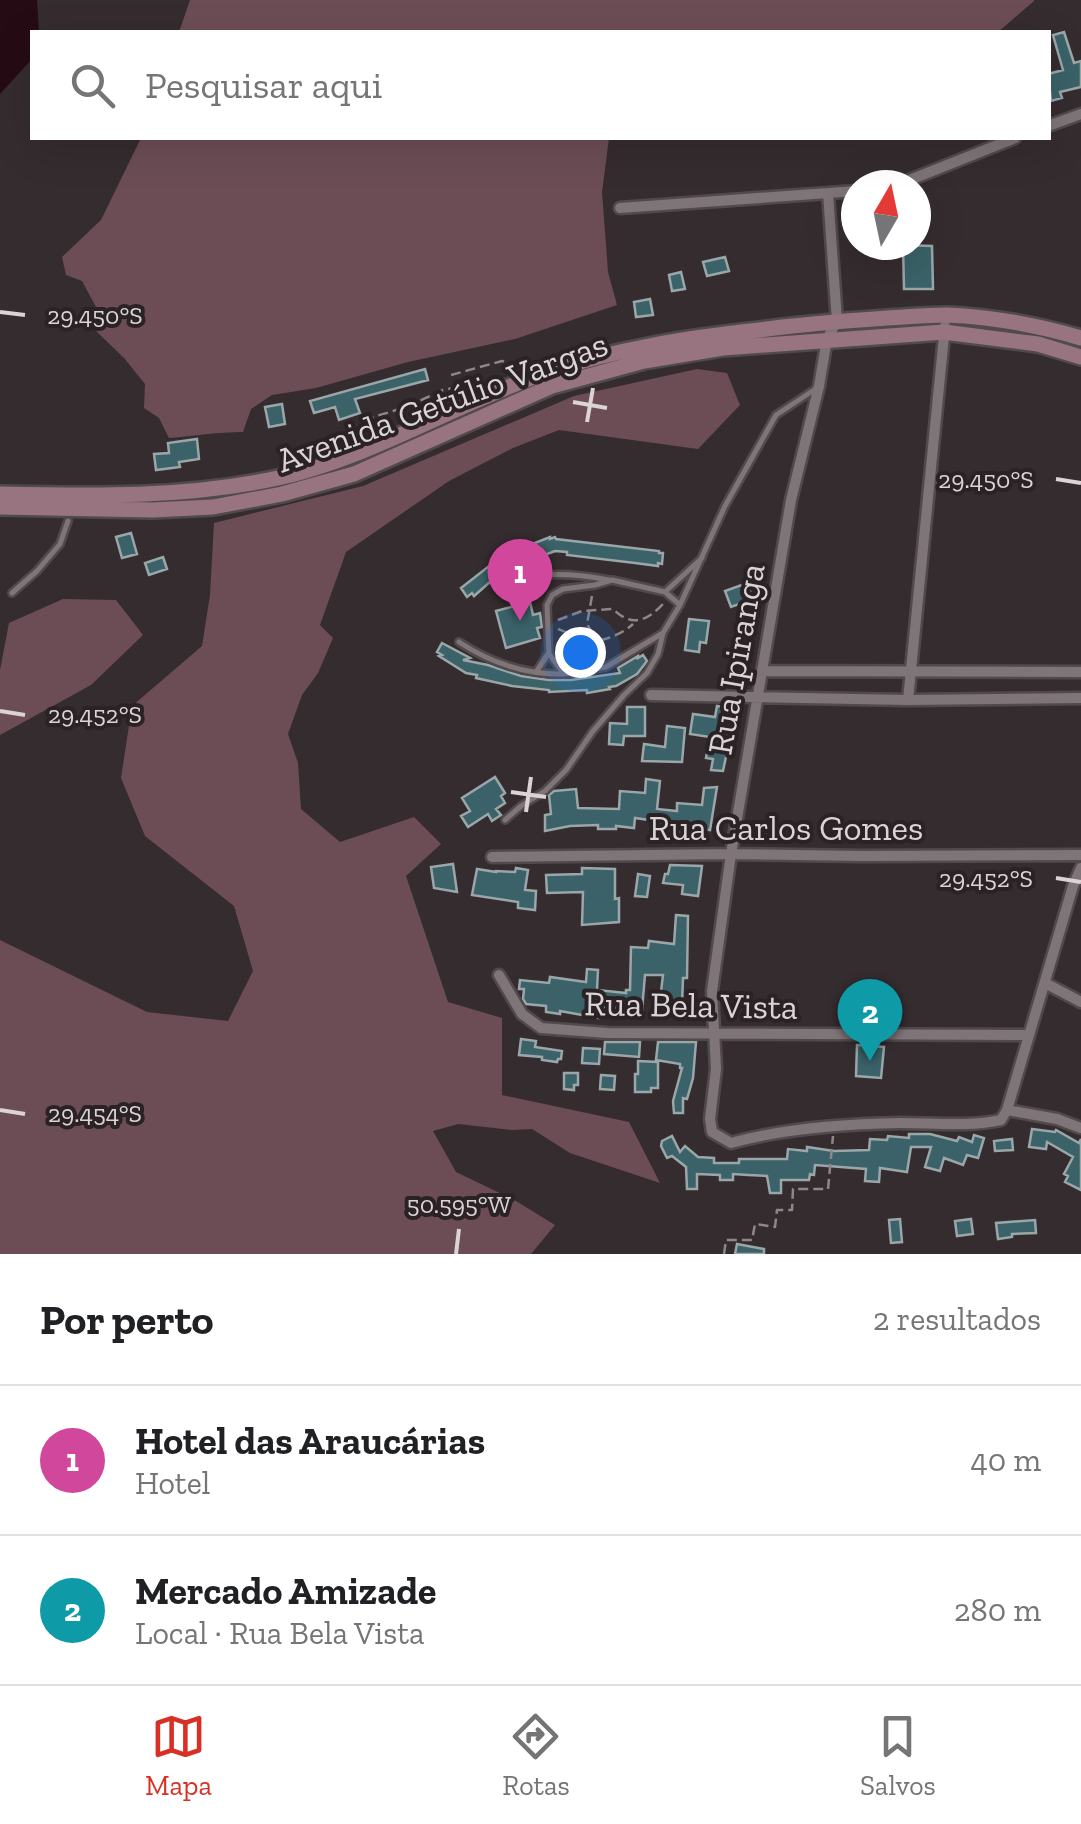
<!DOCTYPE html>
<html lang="pt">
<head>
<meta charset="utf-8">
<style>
	body { margin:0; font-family:"Zilla Slab",serif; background:#f2f2f2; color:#202124 }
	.compass { position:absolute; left:841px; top:170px; width:90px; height:90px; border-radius:50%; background:#fff; box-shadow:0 10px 40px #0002; rotate:9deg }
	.you { position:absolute; left:580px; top:652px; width:35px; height:35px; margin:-25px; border:8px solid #fff; border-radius:50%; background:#1a73e8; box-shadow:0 0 0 15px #1a73e833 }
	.badge { display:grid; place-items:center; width:65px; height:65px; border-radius:50%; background:#d93025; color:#fff; font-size:32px; font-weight:700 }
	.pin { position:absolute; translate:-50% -82px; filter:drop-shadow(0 2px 5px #0008) }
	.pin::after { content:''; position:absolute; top:52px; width:35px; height:30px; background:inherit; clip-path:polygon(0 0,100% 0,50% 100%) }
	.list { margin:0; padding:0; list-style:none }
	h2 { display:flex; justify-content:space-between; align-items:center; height:130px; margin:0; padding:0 40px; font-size:42px }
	h2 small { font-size:32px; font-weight:400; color:#757577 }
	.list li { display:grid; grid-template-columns:65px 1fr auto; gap:30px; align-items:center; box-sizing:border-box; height:150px; padding:0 40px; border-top:2px solid #e0e0e0 }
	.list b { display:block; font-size:38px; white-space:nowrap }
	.list p { margin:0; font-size:32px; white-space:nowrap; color:#757577 }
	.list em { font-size:32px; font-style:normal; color:#757577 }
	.icon { flex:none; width:55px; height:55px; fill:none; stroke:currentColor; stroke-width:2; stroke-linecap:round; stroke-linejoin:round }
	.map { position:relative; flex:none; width:1081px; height:1254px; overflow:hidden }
	.search { position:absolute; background:#fff; box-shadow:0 10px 40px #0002; left:30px; right:30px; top:30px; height:110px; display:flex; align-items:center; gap:25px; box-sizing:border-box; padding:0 35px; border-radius:0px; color:#757577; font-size:38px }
	.sheet { height:430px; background:#fff }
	nav { display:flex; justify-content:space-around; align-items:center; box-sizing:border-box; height:140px; border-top:2px solid #e0e0e0; background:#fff; font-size:28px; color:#757577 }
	nav a { display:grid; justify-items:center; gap:5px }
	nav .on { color:#d93025 }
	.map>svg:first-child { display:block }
	.green { fill:#6c4d56 }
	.water { fill:#250b14 }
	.building { fill:#3a6268; stroke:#9aa6a8; stroke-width:2.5 }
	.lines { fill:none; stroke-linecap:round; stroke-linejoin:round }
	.lane-casing { stroke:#514a4c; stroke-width:10 }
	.street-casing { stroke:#514a4c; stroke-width:15 }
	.secondary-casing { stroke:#514a4c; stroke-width:20 }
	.path { stroke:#8e8689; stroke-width:2.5; stroke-dasharray:10 5; stroke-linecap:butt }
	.lane { stroke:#7f7477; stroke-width:5 }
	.street { stroke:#7f7477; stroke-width:10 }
	.secondary { stroke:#987480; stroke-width:15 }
	.ticks { fill:none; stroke:#dad4d6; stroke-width:4 }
	.labels { text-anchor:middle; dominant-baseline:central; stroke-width:8; stroke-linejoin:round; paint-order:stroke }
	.street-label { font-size:35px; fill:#dad4d6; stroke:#2b2225 }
	.ticks-label { font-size:25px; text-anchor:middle; fill:#dad4d6; stroke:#2b2225; stroke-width:8; stroke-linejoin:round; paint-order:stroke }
</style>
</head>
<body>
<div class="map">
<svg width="1081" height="1254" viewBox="0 0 1081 1254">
	<rect width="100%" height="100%" fill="#352c2f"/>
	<!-- green -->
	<path class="green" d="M190,0H1034V1L998,32H179Z
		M141,138H609L602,192L608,272L617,305L515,339L408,362L316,388L272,395L251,409L243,432C217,432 195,436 169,438L159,418L144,408L145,384L124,358L94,329L96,307L82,281L66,275L62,257L101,220Z
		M697,369L727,373L740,405L698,449L559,430L513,448L449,481L346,552L320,625L333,638L318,673L302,695L288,734L298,763L301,809L340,842L414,817L441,844L406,876L448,1002L502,1018V1095L629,1122L660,1183L570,1153L532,1129L512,1130L458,1124L433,1131L456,1172L516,1201L555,1225L531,1254H0V940L147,1012L228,1021L253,971L234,906L145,836L121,778L132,706L202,646L210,595L214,523L363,486L574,396Z
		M63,599L116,600L143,635L91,685L0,735V670L9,623Z"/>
	<!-- water -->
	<path class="water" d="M0,0H37L39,32H32V59L0,94Z"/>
	<!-- building -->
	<path class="building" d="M1064,32L1074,63L1081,61V87L1060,92L1062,98L1051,101L1048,74L1063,70L1053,35Z
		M903,245L932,246L933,289H904Z
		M725,257L729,271L707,276L703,262Z
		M681,272L685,289L672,291L669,275Z
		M650,299L653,315L636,317L634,302Z
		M425,369L428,380L355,399L360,413L339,420L335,407L314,413L310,401Z
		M282,404L285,424L269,427L265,407Z
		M197,439L199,459L179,462L180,467L156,470L154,454L169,453L168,443Z
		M131,533L137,554L122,558L116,537Z
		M550,537V539L555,537L556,539L659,551V553H663L662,564L658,563V566L635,563L567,555V552L555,551L534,559L533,557L491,581L474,596L472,593L467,597L461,588L493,563L512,552Z
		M163,557L167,569L149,575L145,563Z
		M747,583L753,599L731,607L725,591Z
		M530,602L533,615L540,613L542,627L537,628L540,638L506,648L496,611Z
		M689,619L709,621L706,643L700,642L699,652L685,650Z
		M442,643L470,658L463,660L488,665L521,676L549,680H571L620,673L618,668L638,656V658L643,655L647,661L637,674L616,686L609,687L610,689L587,693V690L549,692V690L512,686L476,678L477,675L466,673L439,656L442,655L437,652Z
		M717,706L736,709L723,771L711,770L713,759L706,758L710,737L690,734L693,714L715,717Z
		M627,707H645V736H624L623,745L609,744L610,723L627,724Z
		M667,726L685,728L682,762L642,761L644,744L665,747Z
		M495,777L505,793L501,796L505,803L496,809L501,815L492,821L488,814L468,827L461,816L470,811L462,798Z
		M646,779L660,781L657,809L677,811V803L702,805L704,788L717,787L710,830L690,827V833L676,832V830L655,828L656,821L635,818L634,828L616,826V829H598V825L570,826L545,831V815L551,814L549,795L554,791L576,789L578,808L619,809L620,791L645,793Z
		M453,864L457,892L434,888L431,867Z
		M670,865L702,866L698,896L682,894L683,885L663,883L665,874H668Z
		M516,868L528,870L525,890L536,891L535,910L518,908V902L472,895L477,869L496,872V871L515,872Z
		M582,868L615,869V899L619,898V922L582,925L583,892L547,893L546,875L582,874Z
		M638,874L650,876L647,897L635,896Z
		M676,915L688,916L687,978H683L682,1004L665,1003V993L661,992L663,975H645L642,1010L601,1007L599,1018L560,1011V1014L546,1012V1006L526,1004L523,999L524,989H519L520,980L549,983L550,977L586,982L587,969L598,970L597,990L626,993V990H630L631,947L648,948L649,941L674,944Z
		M521,1039L536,1041L535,1047L562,1051L561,1059H558L557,1062L542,1060V1057L519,1055Z
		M605,1042H640L639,1057L604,1054Z
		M658,1042H696L693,1078L687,1099L683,1098V1113H674L673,1101L682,1068H680V1064L656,1060Z
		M857,1045L884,1047L881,1078L856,1076Z
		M583,1048L600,1049L599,1064L582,1063Z
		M638,1061L658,1062V1088H651V1092H635V1074H638Z
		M564,1073H578V1085H574V1090L564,1089Z
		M601,1075L615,1076L614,1090L600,1089Z
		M1032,1129L1055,1132L1056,1130L1079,1143L1081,1139V1190L1065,1182L1068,1176L1064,1174L1073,1157L1047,1142L1046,1149L1029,1147Z
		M909,1134H930L957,1141L959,1137L972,1142L974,1135L984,1138L978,1158L967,1155L963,1165L944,1158L940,1171L925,1167L931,1147H911L907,1172L880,1168L879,1182L865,1181L866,1169L815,1165L814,1175L810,1174L809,1180H781V1193H770L767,1176L748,1175L733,1174V1180H720V1175L697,1174V1189H687L686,1167L672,1156L667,1158L661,1146L662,1141L672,1136L680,1152L685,1146L698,1157L714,1158V1163H739V1159H787L788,1149L807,1151V1147L834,1151L869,1150L870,1139L887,1140L888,1136L909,1138Z
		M1012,1139L1013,1150L995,1151L994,1141Z
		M900,1219L902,1242L891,1243L889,1220Z
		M971,1219L973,1234L957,1236L955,1221Z
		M1035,1220L1036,1233L1012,1234V1237L998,1239L996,1223Z
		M737,1244L764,1249V1254H735Z"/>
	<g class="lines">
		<!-- lane casing -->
		<g class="lane-casing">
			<path id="lane" d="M702,558L665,592L612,580L595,585L563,589L552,595L547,605L549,654L564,674L606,667L663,633L680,605L725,506L776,415L817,388
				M501,588C537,570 570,573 609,580
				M665,592L680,605
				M12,593L37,571L60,544L68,521
				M459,642C491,663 526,675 564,674
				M536,672L548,654
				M505,820L521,806L545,791L566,770L593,731L624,695L647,673L658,654L663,633"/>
		</g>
		<!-- street casing -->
		<g class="street-casing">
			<path id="street" d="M1048,126L1081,114
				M897,185L1015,138
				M828,193L837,321L827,339L819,386L791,500L731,854L712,991L716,1069L710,1119L712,1132L731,1143C785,1128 844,1124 900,1123C934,1123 969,1127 1001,1120L1007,1110L1073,886L1081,868
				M620,208L856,191
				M762,671L1081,672
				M651,695L908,700L1081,698
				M908,700L945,326
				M492,857L731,854L862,856L1081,855
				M499,975L522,1014L541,1028L607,1033L1028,1035
				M1045,983L1081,1002
				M1007,1110L1057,1119L1081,1128"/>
		</g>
		<!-- secondary casing -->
		<g class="secondary-casing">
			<path id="secondary" d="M0,494C93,496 186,498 278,478C372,457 455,404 545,373C615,349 686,338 759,330C802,324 844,321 887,318C907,317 927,315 947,315C993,317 1037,325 1081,338
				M0,507L153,510L213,507L282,494L354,474L552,386L644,361L723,348L944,332L1038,344L1081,357"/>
		</g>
		<!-- path -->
		<path class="path" d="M451,375L502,361L521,367
			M364,420L406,407L443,390L476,384
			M592,596L587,624L596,640
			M558,620L582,611L613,609C631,627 646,622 663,604
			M558,629C567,632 575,638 583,640C597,645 623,634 633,624
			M562,660L573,648L574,638
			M724,1254L726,1240H752L755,1224L775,1227L777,1210H792L793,1189H828L833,1136"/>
		<!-- lane -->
		<use href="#lane" class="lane"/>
		<!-- street -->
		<use href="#street" class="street"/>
		<!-- secondary -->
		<use href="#secondary" class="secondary"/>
	</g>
	<!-- ticks -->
	<path class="ticks" d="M0,312L25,315M573,402L607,408M587,422L593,388M1056,479L1081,483M0,711L25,715M511,792L546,797M526,812L531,777M1056,878L1081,882M0,1110L25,1114M456,1254L459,1229"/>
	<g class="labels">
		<!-- street labels -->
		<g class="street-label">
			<text transform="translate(442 402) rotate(-20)">Avenida Getúlio Vargas</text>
			<text transform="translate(736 659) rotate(-80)">Rua Ipiranga</text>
			<text x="786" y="828">Rua Carlos Gomes</text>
			<text transform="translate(691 1005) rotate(1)">Rua Bela Vista</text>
		</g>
	</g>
	<g class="ticks-label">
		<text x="95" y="324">29.450°S</text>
		<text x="986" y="488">29.450°S</text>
		<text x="95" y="723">29.452°S</text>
		<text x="986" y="887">29.452°S</text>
		<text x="95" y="1122">29.454°S</text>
		<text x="459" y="1213">50.595°W</text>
	</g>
</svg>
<svg class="compass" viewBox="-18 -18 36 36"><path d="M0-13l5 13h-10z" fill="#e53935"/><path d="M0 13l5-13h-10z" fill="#757577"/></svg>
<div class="you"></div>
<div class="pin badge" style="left:520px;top:621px;background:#d1479c">1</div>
<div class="pin badge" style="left:870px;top:1061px;background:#0f9aa8">2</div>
<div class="search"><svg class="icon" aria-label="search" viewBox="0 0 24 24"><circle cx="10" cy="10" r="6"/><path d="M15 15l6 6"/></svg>Pesquisar aqui</div>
</div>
<section class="sheet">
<h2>Por perto<small>2 resultados</small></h2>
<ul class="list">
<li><span class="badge" style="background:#d1479c">1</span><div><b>Hotel das Araucárias</b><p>Hotel</p></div><em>40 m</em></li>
<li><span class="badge" style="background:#0f9aa8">2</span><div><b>Mercado Amizade</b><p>Local · Rua Bela Vista</p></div><em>280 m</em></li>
</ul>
</section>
<nav>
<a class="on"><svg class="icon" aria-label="map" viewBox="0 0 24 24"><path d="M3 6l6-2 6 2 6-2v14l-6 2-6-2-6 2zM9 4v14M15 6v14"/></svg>Mapa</a>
<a><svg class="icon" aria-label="directions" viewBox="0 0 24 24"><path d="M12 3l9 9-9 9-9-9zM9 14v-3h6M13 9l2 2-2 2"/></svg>Rotas</a>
<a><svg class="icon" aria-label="saved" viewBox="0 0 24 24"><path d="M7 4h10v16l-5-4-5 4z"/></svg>Salvos</a>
</nav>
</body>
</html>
